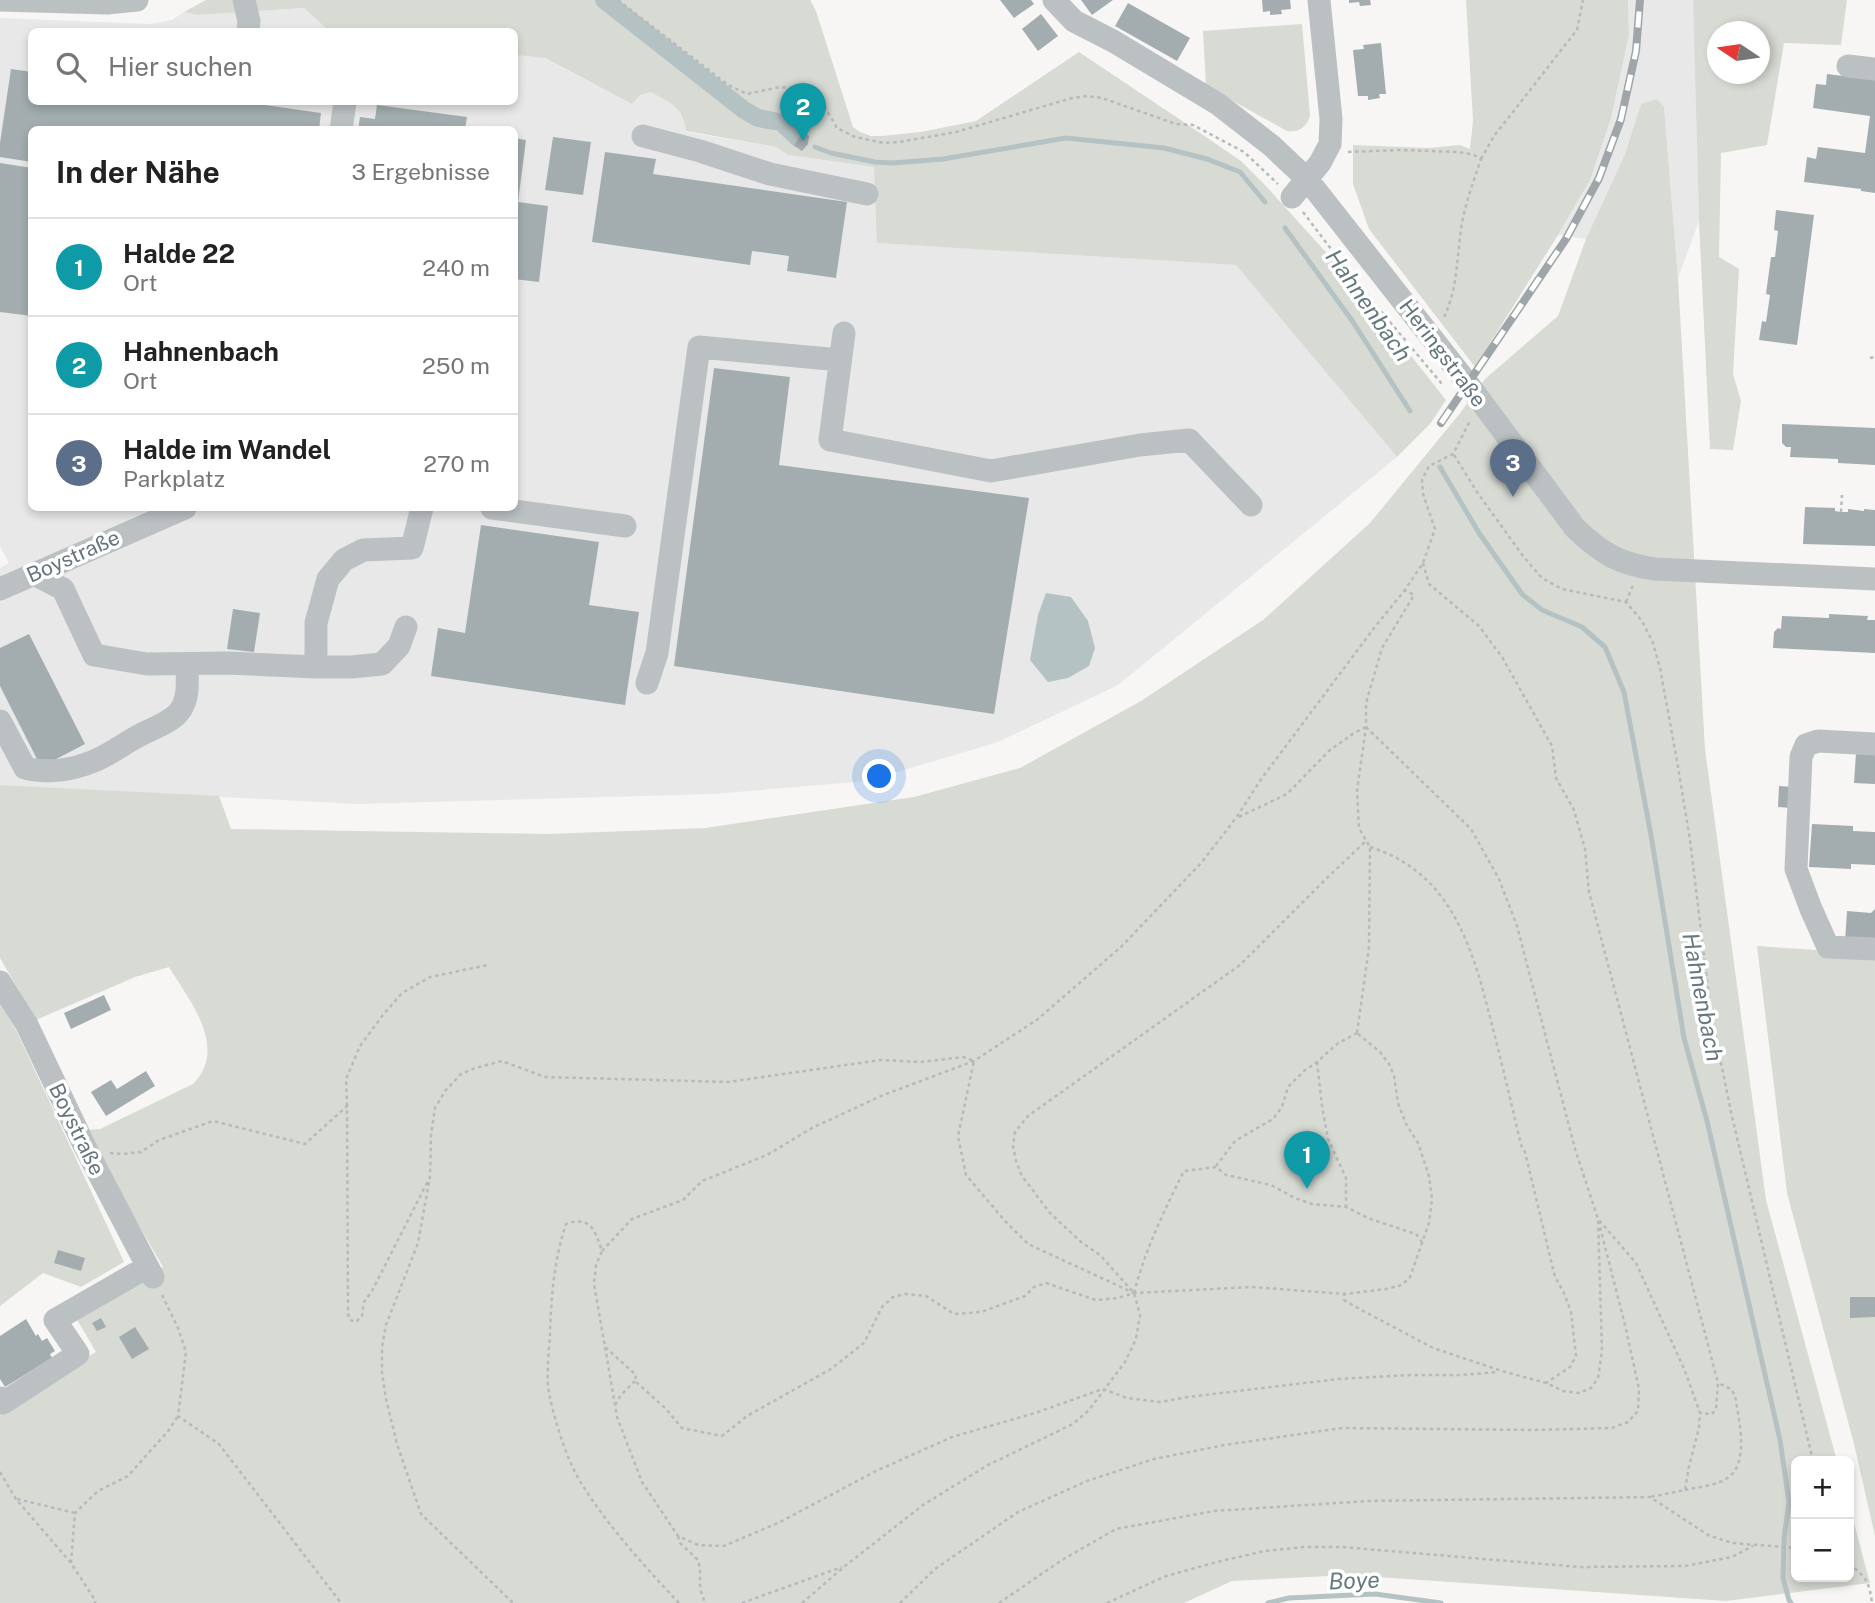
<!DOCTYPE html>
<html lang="de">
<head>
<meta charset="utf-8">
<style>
	body { margin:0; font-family:"Public Sans",sans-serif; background:#f2f2f2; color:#222 }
	.controls { position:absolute; right:21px; bottom:21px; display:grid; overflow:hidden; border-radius:10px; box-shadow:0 4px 10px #0003 }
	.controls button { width:63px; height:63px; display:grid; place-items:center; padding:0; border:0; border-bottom:2px solid #e0e0e0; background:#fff; color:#222; font:35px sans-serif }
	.compass { position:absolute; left:1707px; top:21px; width:63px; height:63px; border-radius:50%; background:#fff; box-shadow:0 4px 10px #0003; rotate:283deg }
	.you { position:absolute; left:880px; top:777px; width:24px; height:24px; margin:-18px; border:5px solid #fff; border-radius:50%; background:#1a73e8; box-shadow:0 0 0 10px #1a73e833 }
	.badge { display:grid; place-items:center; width:46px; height:46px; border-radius:50%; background:#7c3aed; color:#fff; font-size:23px; font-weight:700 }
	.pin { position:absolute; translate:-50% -58px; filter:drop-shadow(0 2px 4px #0008) }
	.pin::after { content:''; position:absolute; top:37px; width:24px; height:21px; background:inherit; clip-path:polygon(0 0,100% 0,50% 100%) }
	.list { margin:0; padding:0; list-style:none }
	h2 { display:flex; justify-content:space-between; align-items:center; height:91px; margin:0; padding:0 28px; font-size:30px }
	h2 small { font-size:23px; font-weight:400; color:#767676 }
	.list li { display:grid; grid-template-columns:46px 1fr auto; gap:21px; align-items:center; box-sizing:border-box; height:98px; padding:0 28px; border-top:2px solid #e0e0e0 }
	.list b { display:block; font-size:26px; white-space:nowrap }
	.list p { margin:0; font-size:23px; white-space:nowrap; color:#767676 }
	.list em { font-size:23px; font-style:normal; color:#767676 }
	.icon { flex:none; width:38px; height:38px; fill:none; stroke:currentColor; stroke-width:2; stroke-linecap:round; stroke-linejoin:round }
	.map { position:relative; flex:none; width:1875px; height:1603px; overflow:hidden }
	.search { position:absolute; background:#fff; box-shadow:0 4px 10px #0003; left:28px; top:28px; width:490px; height:77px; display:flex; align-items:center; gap:18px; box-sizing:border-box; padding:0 24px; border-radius:10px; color:#767676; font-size:26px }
	.panel { position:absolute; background:#fff; box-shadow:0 4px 10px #0003; left:28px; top:126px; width:490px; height:385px; border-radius:10px }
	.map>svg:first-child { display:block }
	.built { fill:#e7e8e7; fill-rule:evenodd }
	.green { fill:#d7dbd3; fill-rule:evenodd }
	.water { fill:#b5c2c4 }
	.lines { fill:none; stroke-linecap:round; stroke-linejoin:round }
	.stream { stroke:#b5c2c4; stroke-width:5 }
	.canal { stroke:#b5c2c4; stroke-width:18 }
	.building { fill:#a3adb0 }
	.path { stroke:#b6babc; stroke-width:2.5; stroke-dasharray:3.5 3.5; stroke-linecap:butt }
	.minor { stroke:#bbc1c3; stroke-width:23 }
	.rail-casing { stroke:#9ea6a9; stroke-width:8 }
	.rail { stroke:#fff; stroke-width:5; stroke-dasharray:16; stroke-linecap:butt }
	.labels { text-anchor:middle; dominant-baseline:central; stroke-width:7; stroke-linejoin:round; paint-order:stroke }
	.street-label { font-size:21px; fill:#64757c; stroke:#fff }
	.water-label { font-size:23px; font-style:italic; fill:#647a7e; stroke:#fff }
</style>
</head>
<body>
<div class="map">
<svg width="1875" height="1603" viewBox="0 0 1875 1603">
	<rect width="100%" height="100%" fill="#f7f6f4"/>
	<!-- built -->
	<path class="built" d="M1628,0H1693L1699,221L1678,278L1664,107L1641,104L1625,154L1586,239L1558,235L1590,180L1629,34Z
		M304,8L329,31L32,32V102H514L515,55L544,58L632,104L640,95L651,92L677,107L684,118L686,132L776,147L788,155L875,167L878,243L1236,265L1397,457L1118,685L998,742L867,781L713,794L356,804L0,785V568L9,563L0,546V18L150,24L172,20L184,12L197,15ZM32,130H514V508H32Z"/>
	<!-- green -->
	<path class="green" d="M206,0H810L816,11L853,127L860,132L871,136H882L921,132L976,121L1079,52L1206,137L1241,161L1264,184L1351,280L1446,400L1430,424L1397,457L1236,265L877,243L874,167L788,155L776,147L686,131C683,106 671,104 651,92L640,95L632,104L545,58L515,55L514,32L329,31L304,8L197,15L184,12Z
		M1466,0H1628L1629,34L1611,118L1590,180L1558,235L1475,367L1369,229L1353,184V145L1429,148L1460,145L1470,149L1473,121Z
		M1693,0H1847L1841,45L1784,43L1767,145L1721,153L1719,257L1739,269L1733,374L1741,401L1733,450L1710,449L1699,221ZM1717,32H1759V74H1717Z
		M1302,24L1310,115C1308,126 1299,133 1287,131L1206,86L1203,31Z
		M1657,99L1664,107L1678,278L1705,749L1766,1200L1837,1461H1796V1577H1849V1504L1870,1583L1726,1601L1348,1575L1232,1581L1184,1603H0V1413L96,1352L76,1318L163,1267L84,1130L100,1129L193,1084C229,1048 189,1000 169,967L135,977L36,1020L0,958V785L219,796L231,829L549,834L705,828L914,797L1020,768L1141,701L1263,620L1370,523L1461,412L1485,379L1558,316L1586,239L1625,154L1641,104Z
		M1757,946L1875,954V1536L1854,1444L1787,1193Z
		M0,1002L17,1032L124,1262L81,1287L43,1273L0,1306Z"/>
	<!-- water -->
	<path class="water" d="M1046,593L1071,597L1088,621L1095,648L1089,666L1068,678L1048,682L1030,660L1038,615Z"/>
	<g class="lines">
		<!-- stream -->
		<path class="stream" d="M815,147L831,153L875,162L893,163L943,159L1066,138L1164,148L1207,159L1240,172L1265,202
			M1285,228L1353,322L1410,411
			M1440,467L1479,533L1522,594L1542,610L1582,627L1605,647L1624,692L1651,835L1684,1038L1707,1121L1780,1440L1789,1502L1784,1538L1783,1578L1789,1600L1791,1603
			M1268,1603L1289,1598L1375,1594L1441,1603"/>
		<!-- canal -->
		<path class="canal" d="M604,0L744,110L758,118L774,121
			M781,122L799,139"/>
	</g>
	<!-- building -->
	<path class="building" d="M1000,0H1031L1034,4L1014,18Z
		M1081,0H1113L1092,15Z
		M1262,0H1290L1291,9L1281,10L1282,14L1270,15V11L1263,12Z
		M1349,0H1370L1371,5L1360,6L1359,2L1349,3Z
		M1128,3L1190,38L1177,61L1115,26Z
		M1041,14L1058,36L1038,51L1022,29Z
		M1381,43L1386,94H1379L1380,98L1368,100V96H1358L1353,50L1364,49L1363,45Z
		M11,69L32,72V102H243L321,113L319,130H32V162L0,157V143Z
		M1827,74L1875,80V193L1861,191V189L1804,182L1807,157L1816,159L1818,147L1865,153L1870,116L1813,108L1816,84L1826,85Z
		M377,105L467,117L465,130H358L360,117L375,119Z
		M804,132L809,136L808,144L802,151L794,145Z
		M553,137L591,142L583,195L545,190Z
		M514,138L526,140L518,202L548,206L539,282L514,279Z
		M605,152L656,159L653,174L847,202L836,278L787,271L789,256L752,251L750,265L592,242Z
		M0,163L32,168V316L0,312Z
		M1776,210L1814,215L1797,345L1759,340L1762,321L1766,322L1770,295L1766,294L1771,257H1775L1778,231L1774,230Z
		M714,368L790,377L779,465L1029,498L994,714L674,666Z
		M1782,424L1875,428V465L1838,463V459L1790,457L1791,447H1786L1782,443Z
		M1805,507L1835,508V511L1841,512H1848V509L1864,511V509L1875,510V546L1803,544Z
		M481,525L599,542L589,605L639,612L625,705L431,676L438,628L465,633Z
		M233,609L260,613L254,652L227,649Z
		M1829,614L1868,616L1867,620H1875V653L1773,648L1774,632L1778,628L1781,629L1782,616L1829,618Z
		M29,634L85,744L41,767L0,686V648Z
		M1856,753L1875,754V784L1854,783Z
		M1779,786L1793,787L1792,808L1778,807Z
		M1812,824L1853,826V831L1875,832V865L1851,864V869L1809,867Z
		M1875,909V943L1845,942L1847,911L1871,913Z
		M104,995L111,1010L71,1029L64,1013Z
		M146,1071L155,1086L106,1116L91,1092L111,1080L117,1089Z
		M58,1250L85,1258L81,1271L54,1263Z
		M1850,1297H1875V1317L1850,1318Z
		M101,1318L106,1327L97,1331L92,1323Z
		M26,1319L36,1336L38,1334L42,1341L47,1338L55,1351L50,1354L52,1358L5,1387L0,1379V1336Z
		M135,1327L149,1349L132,1359L119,1337Z"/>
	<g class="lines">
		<!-- path -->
		<path class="path" d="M618,0L728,85L747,94L780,87L804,89L822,102L837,128L855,137L884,143L899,142L956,132L1072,98L1087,96L1102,98L1176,124L1193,125L1244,152L1278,184
			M1348,152L1400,150L1459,152L1474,155L1481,159C1474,180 1466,201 1462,223C1456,259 1459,285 1443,320
			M1481,159L1494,136L1577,30L1583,0
			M1303,212L1353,278L1442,384
			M1870,358L1875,357
			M1454,455L1477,492L1523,556L1542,578L1562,589L1626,602L1642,621L1653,643L1660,668L1677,761L1690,840L1711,1013L1731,1112L1813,1461
			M1841,512L1842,495
			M1423,563L1429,584L1479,626L1502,657L1552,746L1556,778L1574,810L1585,849L1589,892L1718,1383L1716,1409L1712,1414L1700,1413
			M1626,602L1634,583
			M1366,727L1471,829L1499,879L1517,926L1575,1149L1598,1219L1636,1263L1685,1371L1700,1413L1699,1428L1689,1466L1685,1490L1650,1497
			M1239,817L1287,794L1330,750L1354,733L1366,727
			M1370,847C1454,873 1474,953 1493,1029C1503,1068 1512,1106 1521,1145L1525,1152L1555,1277L1564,1293L1571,1312L1576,1356L1570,1367L1546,1383
			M1357,1033L1369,947L1370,847L1359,828L1357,791L1366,727V703L1382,648L1414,595L1405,590L1423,563L1435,529L1423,494L1422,480L1429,466L1453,454L1470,421
			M1317,1062L1322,1106L1328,1139L1346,1178V1207
			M347,1106L346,1079L360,1046L383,1015L402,993L430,977L488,965
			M110,1153L122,1154L141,1152L159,1140L213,1121L305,1144L347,1106L348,1314L350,1320L356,1322L362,1316L364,1302L372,1291L430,1177L431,1135L435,1108L445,1091L461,1074L475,1068L502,1061L545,1077L728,1082L881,1060L921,1062L963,1057L974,1061L958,1136L966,1175L1005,1221L1028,1244L1134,1293
			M1216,1166L1235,1141L1273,1119L1282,1107L1288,1087L1304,1071L1317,1062L1337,1044L1357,1033
			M429,1182L418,1243L386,1325L382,1347V1373L386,1399L397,1444L421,1514L513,1603
			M602,1251L632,1219L683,1200L702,1181L767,1155L812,1128L881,1096L974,1061L1038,1019L1122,946L1202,862L1236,818L1262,778L1374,628L1405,590
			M1134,1293C1145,1250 1164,1211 1184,1171L1216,1167L1226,1175L1271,1185L1295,1198L1312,1204L1346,1207L1370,1219L1416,1234L1422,1242
			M162,1295L178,1328L186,1352L178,1416L219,1444L341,1603
			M605,1347L617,1417L642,1482L678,1536L698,1545L724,1546L780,1522L876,1471L952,1437L1035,1413L1103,1389L1127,1398L1160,1402L1188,1397L1338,1379L1410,1375H1462L1498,1372
			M615,1405L621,1395L635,1381
			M0,1472L16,1499L71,1563L95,1600V1603
			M1685,1490C1697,1487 1713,1486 1724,1480C1751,1467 1739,1420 1735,1396L1731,1389L1718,1383
			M17,1499L75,1513
			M678,1536L680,1543L697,1559L700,1567V1589L705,1603
			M71,1563L75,1513L98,1491L128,1476L169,1430L178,1416
			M1849,1564C1866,1577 1869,1581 1872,1603
			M679,1603C644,1566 608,1526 581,1483C566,1458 555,1422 549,1393C546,1376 549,1352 550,1335C551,1297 554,1260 566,1224C591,1215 595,1231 602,1251L596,1265L594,1284L605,1347L636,1375L635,1381L665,1408L682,1428L722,1436L747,1416L831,1369L864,1343L882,1307L893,1297L905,1294L926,1296L954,1314L981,1312L1025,1296L1034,1287L1046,1283L1096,1300L1118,1298L1134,1293L1252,1287L1345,1294L1386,1289L1402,1285L1410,1277L1429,1223L1432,1199L1429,1176L1418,1143L1406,1124L1398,1103L1394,1076L1389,1064L1380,1052L1357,1033
			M742,1603L842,1567
			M802,1603L845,1566L923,1505L988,1465L1073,1424L1089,1410L1125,1362L1136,1339L1140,1315L1134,1293L1100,1255L1081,1242L1050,1213L1022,1176L1016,1161L1013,1146L1015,1132L1028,1116L1240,965L1328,877L1366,841
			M900,1603L935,1569L1018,1512L1087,1481L1154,1459L1225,1445L1343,1428L1533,1430L1612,1428L1628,1422L1638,1411L1639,1389L1625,1325L1598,1219L1602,1351L1598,1378L1591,1388L1579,1393L1563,1391L1546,1383L1502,1371L1433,1348L1354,1306L1344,1300V1295
			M999,1603L1062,1560L1116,1529L1214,1511L1368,1501L1650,1497L1708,1535L1732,1543L1796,1548
			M1107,1603L1166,1576L1221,1561L1265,1551L1304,1547H1342L1579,1567L1685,1566L1732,1557L1753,1546"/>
		<!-- minor -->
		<path class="minor" d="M0,0L107,3L137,0
			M244,0L249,21L248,32
			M1054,0L1074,21L1113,41L1218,104L1272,146L1307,179L1468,384L1575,528C1601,553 1619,564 1655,569L1875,579
			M1848,66L1875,69
			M341,130L345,102
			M643,136L700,151L770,174L867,194
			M1292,197L1320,163L1330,144L1331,119L1319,0
			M844,333L830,440L991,471L1140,445L1189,440L1251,505
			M492,508L625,526
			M34,574L63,589L94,655L147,664L229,663L316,667V623L328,579L344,560L363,550L412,548L422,508
			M0,589L185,508
			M316,667H351L382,664L399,646L406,627
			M647,683L657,653L699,347L840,360
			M0,721L25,768C47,774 73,770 94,761C111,754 126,742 142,734C154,728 171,722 179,712C190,698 187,680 187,664
			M1875,744L1818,741L1806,745L1801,757L1796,869L1811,909L1828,947L1875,949
			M0,982L27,1025L85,1147L153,1277
			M0,1398L3,1403L78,1354L55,1320L147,1267"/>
		<!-- rail casing -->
		<g class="rail-casing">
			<path id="rail" d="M1441,423L1566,239L1599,178L1621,119L1636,51L1640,0"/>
		</g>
		<!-- rail -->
		<use href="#rail" class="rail"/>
	</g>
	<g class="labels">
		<!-- street labels -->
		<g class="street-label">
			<text transform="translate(1443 353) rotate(53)">Heringstraße</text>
			<text transform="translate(73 556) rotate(-24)">Boystraße</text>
			<text transform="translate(77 1129) rotate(64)">Boystraße</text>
		</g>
		<!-- water labels -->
		<g class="water-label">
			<text transform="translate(1369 305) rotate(55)">Hahnenbach</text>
			<text transform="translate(1703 997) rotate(79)">Hahnenbach</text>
			<text transform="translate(1354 1580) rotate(-2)">Boye</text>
		</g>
	</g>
</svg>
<div class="controls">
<button>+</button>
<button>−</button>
</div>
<svg class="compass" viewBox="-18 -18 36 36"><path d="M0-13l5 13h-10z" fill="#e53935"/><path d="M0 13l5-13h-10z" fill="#767676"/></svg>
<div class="you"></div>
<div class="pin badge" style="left:1307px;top:1189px;background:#0f9aa8">1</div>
<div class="pin badge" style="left:803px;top:141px;background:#0f9aa8">2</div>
<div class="pin badge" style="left:1513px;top:497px;background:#5c6f8a">3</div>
<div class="search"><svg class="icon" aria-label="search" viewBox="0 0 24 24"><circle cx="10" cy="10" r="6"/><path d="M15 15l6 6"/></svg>Hier suchen</div>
<section class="panel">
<h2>In der Nähe<small>3 Ergebnisse</small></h2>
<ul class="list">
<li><span class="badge" style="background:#0f9aa8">1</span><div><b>Halde 22</b><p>Ort</p></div><em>240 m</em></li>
<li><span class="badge" style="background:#0f9aa8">2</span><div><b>Hahnenbach</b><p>Ort</p></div><em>250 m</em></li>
<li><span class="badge" style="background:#5c6f8a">3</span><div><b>Halde im Wandel</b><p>Parkplatz</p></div><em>270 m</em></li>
</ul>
</section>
</div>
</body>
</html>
